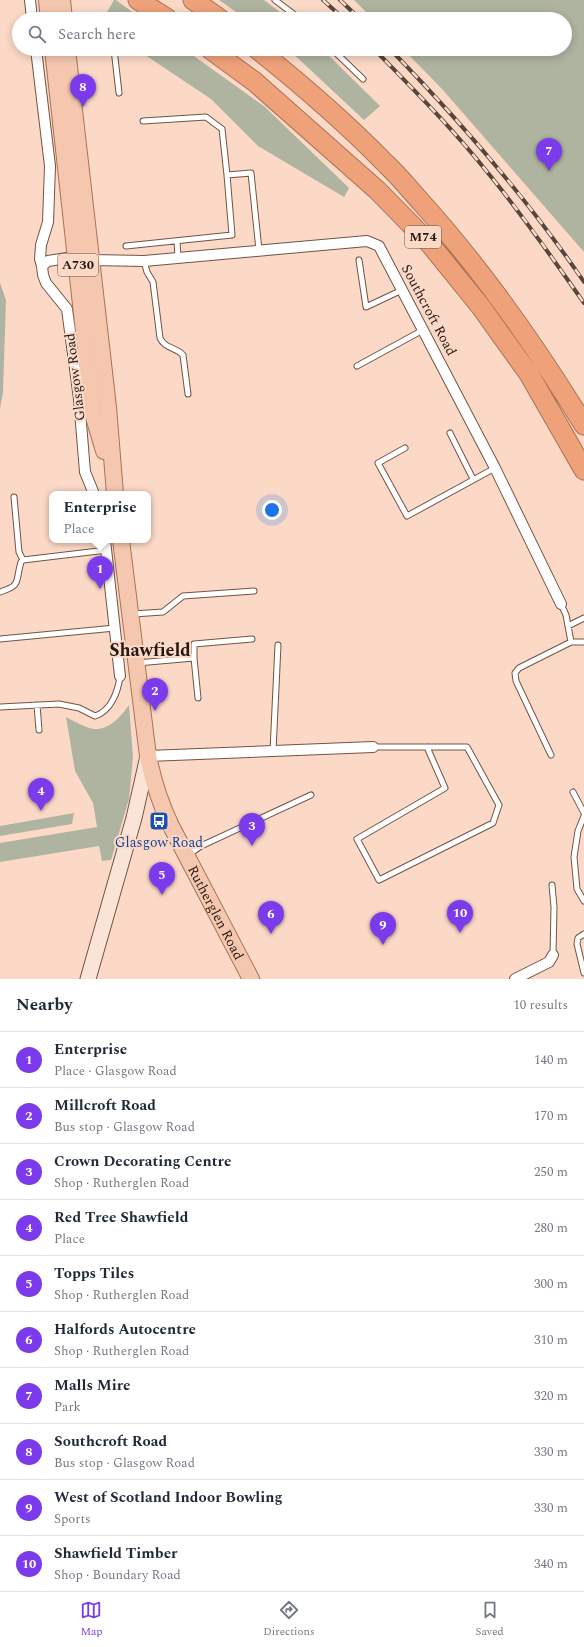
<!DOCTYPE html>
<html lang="en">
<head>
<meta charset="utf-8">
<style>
	body { margin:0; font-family:Spectral,serif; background:#f2f2f3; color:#1f2937 }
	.you { position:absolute; left:272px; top:510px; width:14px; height:14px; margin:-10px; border:3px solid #fff; border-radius:50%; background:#1a73e8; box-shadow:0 0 0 6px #1a73e833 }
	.badge { display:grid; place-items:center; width:26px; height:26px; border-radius:50%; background:#7c3aed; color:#fff; font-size:13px; font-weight:700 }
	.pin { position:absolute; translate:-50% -33px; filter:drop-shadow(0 1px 2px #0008) }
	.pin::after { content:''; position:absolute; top:21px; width:14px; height:12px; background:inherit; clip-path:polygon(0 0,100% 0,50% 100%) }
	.popup { position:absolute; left:49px; top:491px; width:102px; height:52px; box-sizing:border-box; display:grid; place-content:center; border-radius:8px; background:#fff; filter:drop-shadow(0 1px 3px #0005); font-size:13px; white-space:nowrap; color:#747a83 }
	.popup b { font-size:15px; color:#1f2937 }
	.popup::after { content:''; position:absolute; left:50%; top:100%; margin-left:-8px; border:8px solid transparent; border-top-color:#fff }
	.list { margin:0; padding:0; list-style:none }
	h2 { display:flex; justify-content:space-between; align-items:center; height:52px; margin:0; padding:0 16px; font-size:17px }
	h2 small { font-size:13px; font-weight:400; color:#747a83 }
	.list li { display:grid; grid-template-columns:26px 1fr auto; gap:12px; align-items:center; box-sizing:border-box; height:56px; padding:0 16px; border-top:1px solid #e0e1e3 }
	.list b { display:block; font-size:15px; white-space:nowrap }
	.list p { margin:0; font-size:13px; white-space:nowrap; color:#747a83 }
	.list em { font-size:13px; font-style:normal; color:#747a83 }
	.icon { flex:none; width:22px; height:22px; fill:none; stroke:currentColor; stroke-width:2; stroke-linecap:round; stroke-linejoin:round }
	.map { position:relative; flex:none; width:584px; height:979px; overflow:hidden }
	.search { position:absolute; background:#fff; box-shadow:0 2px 10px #0003; left:12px; right:12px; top:12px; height:44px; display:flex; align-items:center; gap:10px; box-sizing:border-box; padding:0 14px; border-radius:22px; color:#747a83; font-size:15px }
	.sheet { height:612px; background:#fff }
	nav { display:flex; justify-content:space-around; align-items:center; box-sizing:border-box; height:56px; border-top:1px solid #e0e1e3; background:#fff; font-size:11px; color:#747a83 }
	nav a { display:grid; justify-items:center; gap:2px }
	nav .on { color:#7c3aed }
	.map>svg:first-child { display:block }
	.green { fill:#afb4a0 }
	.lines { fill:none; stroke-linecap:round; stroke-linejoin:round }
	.lane-casing { stroke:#725445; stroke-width:7 }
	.street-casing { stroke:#725445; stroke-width:12 }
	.secondary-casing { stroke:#725445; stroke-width:17 }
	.primary-casing { stroke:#a87256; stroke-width:18 }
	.highway-casing { stroke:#a87256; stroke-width:21 }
	.lane { stroke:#fff; stroke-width:5 }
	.street { stroke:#fff; stroke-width:10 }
	.secondary { stroke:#fae3d7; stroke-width:15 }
	.primary { stroke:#f5c7af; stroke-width:16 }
	.highway { stroke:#efa27a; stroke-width:19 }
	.rail-casing { stroke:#57463d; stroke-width:4 }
	.rail { stroke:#fcd9c7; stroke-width:2.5; stroke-dasharray:8; stroke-linecap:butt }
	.labels { text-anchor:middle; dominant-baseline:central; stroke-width:4; stroke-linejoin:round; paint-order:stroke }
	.shield { fill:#fcd9c7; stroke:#655248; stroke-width:1 }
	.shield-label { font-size:13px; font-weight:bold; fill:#241812 }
	.street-label { font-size:14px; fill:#241812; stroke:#fcd9c7 }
	.transit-label { font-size:14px; fill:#164399; stroke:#fcd9c7 }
	.district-label { font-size:18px; font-weight:bold; fill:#241812; stroke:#fcd9c7 }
</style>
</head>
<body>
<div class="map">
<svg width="584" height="979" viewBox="0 0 584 979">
	<rect width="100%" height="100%" fill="#fcd9c7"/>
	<!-- green -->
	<path class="green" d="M114,0H116L142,19H103Z
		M219,0H264L289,19H246Z
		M354,0H584V252L442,89L403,49H565V19H373Z
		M136,49H184L265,107L349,188L344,197L258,146L211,99Z
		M288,49H322L380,106L364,120Z
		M0,283L6,300L3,392L0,409Z
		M129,705L133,757L129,799L111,860L102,861L99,846L0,862V843L97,827L93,803L75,771L66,717C72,720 88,729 94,729C110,730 121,716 129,705Z
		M74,813L72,824L0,836V826Z"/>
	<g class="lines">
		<!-- lane casing -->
		<g class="lane-casing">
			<path id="lane" d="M275,0L300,19
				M114,49L119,93
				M332,49L363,79
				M143,121L206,117L222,129L227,175
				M177,241L178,258
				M126,246L232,235L227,175L251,173L259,250
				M359,260L366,307L402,290
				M144,261L147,272L153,282L160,338C165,349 176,347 183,355L188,394
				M357,366L423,330
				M450,433L473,479
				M405,448L378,463L407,516L495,468
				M14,497L19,552L23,560
				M0,592C22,585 15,582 21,562L23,560L107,550
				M133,614L163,612L183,596L254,591
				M568,626L584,618
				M0,639L115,628
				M571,642H584
				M194,658L198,698
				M137,663L194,658V644L252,639
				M37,705L39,730
				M0,707L59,704L79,708L95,716C111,711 118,692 120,676
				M373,747H467L499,805L493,823L379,880L357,839L445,788L427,747
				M273,751L278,645
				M551,755L516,681L515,673L519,668L571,642L566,615L561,604
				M573,792L584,813
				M584,816L578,831L574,857L577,889L584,901
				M188,855L201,846L311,795
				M552,885L554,907L553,955
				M584,934L578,938L577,944L584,973"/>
		</g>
		<!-- street casing -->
		<g class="street-casing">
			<path id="street" d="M30,0L32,19
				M36,49L50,166L48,222L41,245L40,259L42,266
				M94,494L85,472L79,399L67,309L46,283L43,275L42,266L48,261L67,258L92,260L144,261L367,241L379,246L495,468L561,604
				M105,540L120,676
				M148,756L373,747
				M515,979L549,962L553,955"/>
		</g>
		<!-- secondary casing -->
		<g class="secondary-casing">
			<path id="secondary" d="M88,979L134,818L148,756"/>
		</g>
		<!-- primary casing -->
		<g class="primary-casing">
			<g id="primary">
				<path d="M47,0L49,19"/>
				<path d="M62,0L64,19"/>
				<path d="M53,49L93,414L104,451"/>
				<path d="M67,49L108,407L115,494"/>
				<path id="s1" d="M121,540L148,756C153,781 160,803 171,826L251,979"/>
			</g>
		</g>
		<!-- highway casing -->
		<g class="highway-casing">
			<path id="highway" d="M138,0L168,19
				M193,0L220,19
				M210,49L255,82L377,190L430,244L481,307L529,374L584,470
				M257,49C302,85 346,123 386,164C399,176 410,190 421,202C484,272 535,345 584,425"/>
		</g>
		<!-- lane -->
		<use href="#lane" class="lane"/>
		<!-- street -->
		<use href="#street" class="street"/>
		<!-- secondary -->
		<use href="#secondary" class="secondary"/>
		<!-- primary -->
		<use href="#primary" class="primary"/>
		<!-- highway -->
		<use href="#highway" class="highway"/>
		<!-- rail casing -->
		<g class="rail-casing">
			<path id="rail" d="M323,0L344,19
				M340,0L360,19
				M374,49C413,89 453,129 488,173C522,214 553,259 584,303
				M390,49C460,121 527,198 584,282"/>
		</g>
		<!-- rail -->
		<use href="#rail" class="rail"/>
	</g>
	<!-- icons -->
	<defs>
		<g id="bus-square" transform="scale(1)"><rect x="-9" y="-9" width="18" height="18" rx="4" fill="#1a4fb4" stroke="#fcd9c7"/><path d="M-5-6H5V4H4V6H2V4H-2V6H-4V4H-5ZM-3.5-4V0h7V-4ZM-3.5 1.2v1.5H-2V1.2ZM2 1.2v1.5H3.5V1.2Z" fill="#fff"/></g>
	</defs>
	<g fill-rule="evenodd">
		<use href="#bus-square" x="159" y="821"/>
	</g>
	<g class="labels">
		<!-- shield labels -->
		<g class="shield">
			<rect x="405" y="226" width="36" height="22" rx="3"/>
			<rect x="58" y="254" width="40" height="22" rx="3"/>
		</g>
		<g class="shield-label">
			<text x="423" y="237">M74</text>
			<text x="78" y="265">A730</text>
		</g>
		<!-- street labels -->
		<g class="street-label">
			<text transform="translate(429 310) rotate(62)">Southcroft Road</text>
			<text transform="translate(75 377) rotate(-97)">Glasgow Road</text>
			<text stroke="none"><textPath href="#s1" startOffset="389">Rutherglen Road</textPath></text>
		</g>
		<!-- transit labels -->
		<g class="transit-label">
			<text x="159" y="842">Glasgow Road</text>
		</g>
		<!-- district labels -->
		<g class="district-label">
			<text x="150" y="650">Shawfield</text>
		</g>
	</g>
</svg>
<div class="you"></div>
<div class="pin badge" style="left:100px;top:589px">1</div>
<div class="popup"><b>Enterprise</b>Place</div>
<div class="pin badge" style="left:155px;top:711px">2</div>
<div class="pin badge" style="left:252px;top:846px">3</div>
<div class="pin badge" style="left:41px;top:811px">4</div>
<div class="pin badge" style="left:162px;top:895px">5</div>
<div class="pin badge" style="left:271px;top:934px">6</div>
<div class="pin badge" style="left:549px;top:171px">7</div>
<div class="pin badge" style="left:83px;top:107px">8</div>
<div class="pin badge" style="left:383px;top:945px">9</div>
<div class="pin badge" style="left:460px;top:933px">10</div>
<div class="search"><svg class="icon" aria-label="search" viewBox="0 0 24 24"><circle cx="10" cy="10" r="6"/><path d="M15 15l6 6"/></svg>Search here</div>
</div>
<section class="sheet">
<h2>Nearby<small>10 results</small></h2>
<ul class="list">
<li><span class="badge">1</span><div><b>Enterprise</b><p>Place · Glasgow Road</p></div><em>140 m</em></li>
<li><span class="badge">2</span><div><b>Millcroft Road</b><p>Bus stop · Glasgow Road</p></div><em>170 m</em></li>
<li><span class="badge">3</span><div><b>Crown Decorating Centre</b><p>Shop · Rutherglen Road</p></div><em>250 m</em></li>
<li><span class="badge">4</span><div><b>Red Tree Shawfield</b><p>Place</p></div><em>280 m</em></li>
<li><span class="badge">5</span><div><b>Topps Tiles</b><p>Shop · Rutherglen Road</p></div><em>300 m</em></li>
<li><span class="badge">6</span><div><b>Halfords Autocentre</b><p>Shop · Rutherglen Road</p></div><em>310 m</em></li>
<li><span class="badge">7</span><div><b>Malls Mire</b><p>Park</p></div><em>320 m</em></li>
<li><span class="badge">8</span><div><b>Southcroft Road</b><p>Bus stop · Glasgow Road</p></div><em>330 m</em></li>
<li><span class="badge">9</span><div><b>West of Scotland Indoor Bowling</b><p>Sports</p></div><em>330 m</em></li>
<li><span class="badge">10</span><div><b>Shawfield Timber</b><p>Shop · Boundary Road</p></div><em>340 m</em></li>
</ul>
</section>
<nav>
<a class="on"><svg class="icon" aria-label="map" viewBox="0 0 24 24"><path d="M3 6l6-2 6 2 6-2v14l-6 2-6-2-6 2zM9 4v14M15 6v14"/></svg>Map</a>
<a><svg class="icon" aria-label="directions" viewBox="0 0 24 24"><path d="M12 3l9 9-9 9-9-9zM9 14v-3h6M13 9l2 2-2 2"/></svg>Directions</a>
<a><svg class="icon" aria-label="saved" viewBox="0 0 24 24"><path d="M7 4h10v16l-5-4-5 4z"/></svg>Saved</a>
</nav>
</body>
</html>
